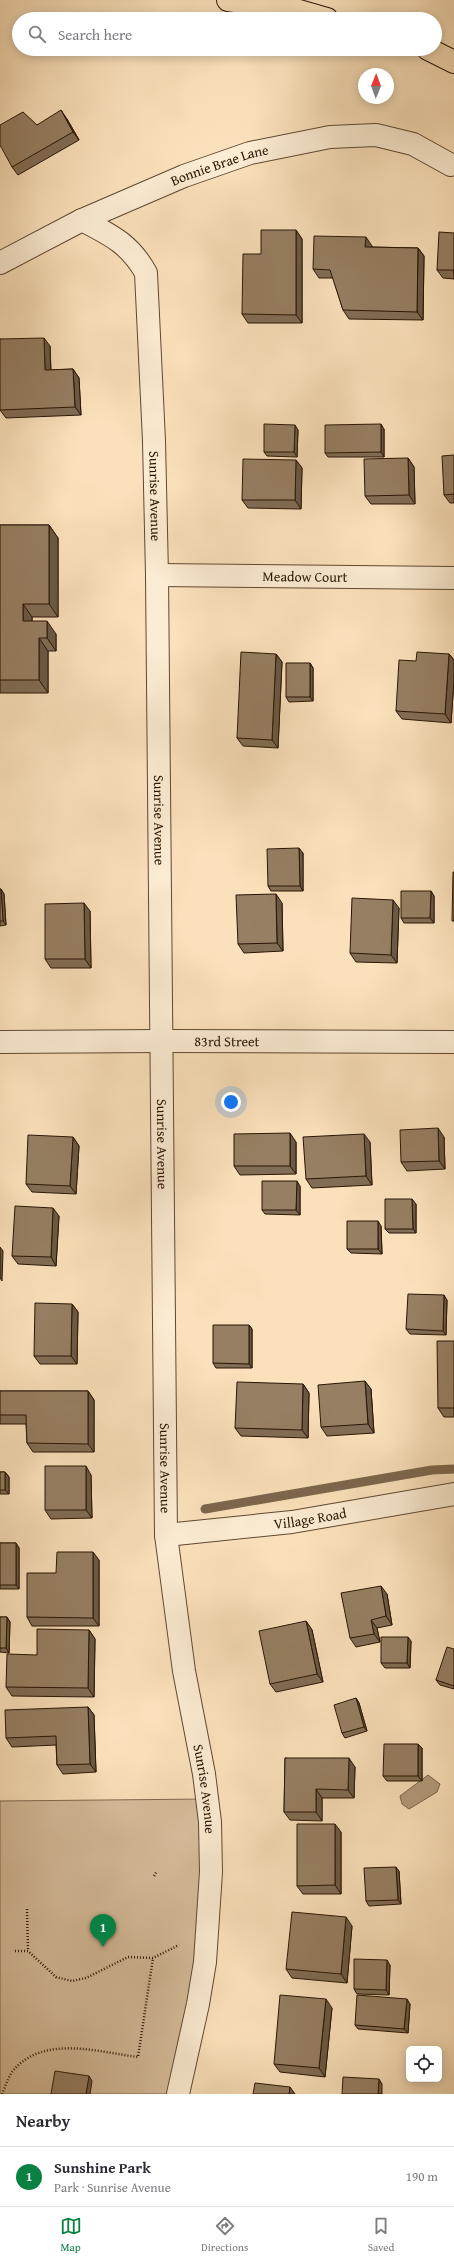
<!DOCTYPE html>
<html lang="en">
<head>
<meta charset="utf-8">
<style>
	body { margin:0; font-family:"Gentium Book Plus",serif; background:#f7f7f7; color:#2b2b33 }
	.controls { position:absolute; right:12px; bottom:12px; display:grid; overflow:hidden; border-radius:6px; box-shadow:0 2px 10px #0003 }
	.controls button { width:36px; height:36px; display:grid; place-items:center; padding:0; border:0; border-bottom:1px solid #e1e1e2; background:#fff; color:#2b2b33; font:20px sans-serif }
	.compass { position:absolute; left:358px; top:68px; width:36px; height:36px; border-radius:50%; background:#fff; box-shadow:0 2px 10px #0003; rotate:1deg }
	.you { position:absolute; left:231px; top:1102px; width:14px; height:14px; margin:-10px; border:3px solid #fff; border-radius:50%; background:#1a73e8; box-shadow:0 0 0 6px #1a73e833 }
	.badge { display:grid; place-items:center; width:26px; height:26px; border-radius:50%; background:#0b8043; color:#fff; font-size:13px; font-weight:700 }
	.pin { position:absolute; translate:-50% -33px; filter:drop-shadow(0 1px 2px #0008) }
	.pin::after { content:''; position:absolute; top:21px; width:14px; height:12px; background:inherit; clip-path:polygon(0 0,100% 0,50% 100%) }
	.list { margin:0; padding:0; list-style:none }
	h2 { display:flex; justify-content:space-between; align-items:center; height:52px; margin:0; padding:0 16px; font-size:17px }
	h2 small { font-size:13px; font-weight:400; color:#7c7c81 }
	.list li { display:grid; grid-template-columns:26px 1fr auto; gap:12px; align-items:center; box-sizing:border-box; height:60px; padding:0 16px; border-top:1px solid #e1e1e2 }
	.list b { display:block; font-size:15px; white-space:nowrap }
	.list p { margin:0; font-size:13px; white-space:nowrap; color:#7c7c81 }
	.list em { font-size:13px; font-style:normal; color:#7c7c81 }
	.icon { flex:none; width:22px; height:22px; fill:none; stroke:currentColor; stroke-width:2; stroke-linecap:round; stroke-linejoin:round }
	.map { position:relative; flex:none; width:454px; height:2094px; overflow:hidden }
	.search { position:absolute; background:#fff; box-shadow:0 2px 10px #0003; left:12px; right:12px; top:12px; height:44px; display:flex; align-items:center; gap:10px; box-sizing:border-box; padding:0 14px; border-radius:22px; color:#7c7c81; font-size:15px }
	.sheet { height:112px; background:#fff }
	nav { display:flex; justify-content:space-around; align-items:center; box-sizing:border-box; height:56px; border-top:1px solid #e1e1e2; background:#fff; font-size:11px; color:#7c7c81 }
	nav a { display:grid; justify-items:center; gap:2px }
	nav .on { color:#0b8043 }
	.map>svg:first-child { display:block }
	.green { fill:#d7be9c; stroke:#806a50 }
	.water { fill:#b49c7d; stroke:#7c664d }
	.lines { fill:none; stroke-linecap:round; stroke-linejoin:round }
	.stream { stroke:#7c664d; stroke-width:9 }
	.minor-casing { stroke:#5e4832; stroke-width:24 }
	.motorway-casing { stroke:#291504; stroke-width:24 }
	.path { stroke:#291504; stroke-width:2.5; stroke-dasharray:1 2; stroke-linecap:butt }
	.minor { stroke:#fcecd3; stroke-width:22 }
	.motorway { stroke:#fbe1bb; stroke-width:22 }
	.wall { fill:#816d55; stroke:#291504 }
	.shaded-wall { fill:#695945; stroke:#291504 }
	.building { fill:#967f63; stroke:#291504 }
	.labels { text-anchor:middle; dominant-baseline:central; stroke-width:3; stroke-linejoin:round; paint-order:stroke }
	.street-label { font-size:14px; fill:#291504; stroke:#fcecd3 }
</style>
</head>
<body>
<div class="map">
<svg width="454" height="2094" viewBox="0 0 454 2094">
	<rect width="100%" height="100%" fill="#fbe1bb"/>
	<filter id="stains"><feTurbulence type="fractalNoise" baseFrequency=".005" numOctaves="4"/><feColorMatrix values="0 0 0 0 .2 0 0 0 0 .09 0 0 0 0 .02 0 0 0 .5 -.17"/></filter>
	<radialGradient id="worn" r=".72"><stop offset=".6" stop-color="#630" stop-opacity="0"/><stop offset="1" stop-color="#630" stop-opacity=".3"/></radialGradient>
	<!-- green -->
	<path class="green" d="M207,1799L208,1931L178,2094H0V1801Z"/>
	<!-- water -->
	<path class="water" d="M428,1775L440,1784L437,1792L409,1809L402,1804L400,1796Z"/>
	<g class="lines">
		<!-- stream -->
		<path class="stream" d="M205,1509L432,1470L454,1469"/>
		<!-- minor casing -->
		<g class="minor-casing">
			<g id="minor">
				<path id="s1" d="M82,220C111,235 130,244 146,273L154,441L157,575L166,1535L184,1671L204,1774L210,1822L211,1872L205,1962L198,2004L178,2094"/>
				<path id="s2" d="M0,263L82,220L184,176L250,153L330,137L376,135L413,144L451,165"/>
				<path id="s3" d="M157,575L454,578"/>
				<path id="s4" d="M0,1042L161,1041L454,1042"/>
				<path id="s5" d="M166,1535L292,1522L454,1494"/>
			</g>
		</g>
		<!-- motorway casing -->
		<g class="motorway-casing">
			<path id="motorway" d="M228,0L292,9L327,19
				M428,49L454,62"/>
		</g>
		<!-- path -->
		<path class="path" d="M154,1876L157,1871
			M27,1909L28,1951
			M15,1951H28L56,1977L72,1981L86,1978L128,1957L153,1958L179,1945
			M2,2094C5,2087 8,2078 12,2072C42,2034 98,2052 138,2057L153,1958"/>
		<!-- minor -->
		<use href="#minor" class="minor"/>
		<!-- motorway -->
		<use href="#motorway" class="motorway"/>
	</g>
	<!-- wall -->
	<path class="wall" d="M67,119L79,140L18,175L12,167L37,125Z
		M296,230L302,239V323H248L242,314L261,254Z
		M454,233V279L443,278L437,270Z
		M372,246V247L418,248L424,256L423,320L349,319L343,310L333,278H319L313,269Z
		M0,339L50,346L51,370L73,369L79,378L81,415L6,418L0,410Z
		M384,429V457H328L325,453Z
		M298,430L297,457L267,456L264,452Z
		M454,455V503H450L444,495Z
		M408,458L414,467L415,504H371L365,496Z
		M296,460L302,468L301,509L248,508L242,500Z
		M0,525H49L58,538V617H32V621L56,634V651H48V693H0Z
		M276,654L282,662L278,748L243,746L237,738Z
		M449,654L454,660V680L451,723L402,719L396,711L416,661Z
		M310,663L313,668V701L289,702L286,697Z
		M303,853V891H271L268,886Z
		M0,889H1L4,894L6,925L0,926Z
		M431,891L434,896V923H404L401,918Z
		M282,903L283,951L244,953L238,944Z
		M399,908L397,963L356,962L350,953Z
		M90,911L91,968H51L45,959Z
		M73,1137L79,1146L76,1194L32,1192L26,1184Z
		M444,1137L445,1169L407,1171L401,1162Z
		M296,1142V1174L240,1175L234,1166Z
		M370,1142L372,1185L312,1188L306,1179Z
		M300,1186V1215L265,1214L262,1210Z
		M416,1204V1233H389L385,1229Z
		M59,1216L56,1266L18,1264L12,1256Z
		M381,1226L382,1254L351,1253L347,1249Z
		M447,1300L446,1335L410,1334L406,1329Z
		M72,1304L78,1312L77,1364H40L34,1356Z
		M249,1325L252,1329V1368H216L213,1363Z
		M454,1341V1417H444L438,1408Z
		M303,1384L309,1393L308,1438L241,1436L235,1428Z
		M371,1389L374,1433L327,1436L321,1427Z
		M0,1391H88L94,1400V1452H33L27,1443L26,1424H0Z
		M0,1472H5L9,1477V1494H0Z
		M91,1475L92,1518L51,1519L45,1510Z
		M0,1543H16L19,1548V1589H0Z
		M99,1560V1626H32L27,1617L56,1573Z
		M387,1594L392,1625L377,1628L380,1642L356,1647L350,1638Z
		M0,1617H7L10,1622L9,1653L0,1652Z
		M306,1621L312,1630L323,1682L276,1692L270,1684Z
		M89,1630L95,1639L94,1697L12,1696L6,1687L37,1655Z
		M411,1641L410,1668H385L381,1663Z
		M454,1649V1689L440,1685L436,1680Z
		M356,1698L359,1703L367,1731L345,1738L342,1733Z
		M88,1707L94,1715L96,1772L63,1774L57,1765L56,1745L12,1747L6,1738Z
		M422,1748V1781H387L383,1776Z
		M285,1758L355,1767L354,1798H322V1821L290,1820L284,1812Z
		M341,1832V1894H303L297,1886Z
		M399,1871L401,1904L369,1906L366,1901Z
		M352,1926L347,1983L292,1978L286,1969Z
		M390,1965L389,1995L357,1994L354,1989Z
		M410,2004L408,2033L358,2029L355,2025Z
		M332,2008L325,2077L280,2072L274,2064Z"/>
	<!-- shaded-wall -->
	<path class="shaded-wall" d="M61,110L67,119L79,140L73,132Z
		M296,230L302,239V323L296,315Z
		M366,237L372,246L371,255L365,247Z
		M418,248L424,256L423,320L417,312Z
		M44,338L50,346L51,379L45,370Z
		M73,369L79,378L81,415L75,407Z
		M381,424L384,429V457L381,452Z
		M295,425L298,430L297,457L294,452Z
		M408,458L414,467L415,504L409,495Z
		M296,460L302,468L301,509L295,500Z
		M49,525L58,538V617L49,604Z
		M23,604L32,617V634L23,621Z
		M47,621L56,634V651L47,638Z
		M39,638L48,651V693L39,680Z
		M276,654L282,662L278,748L272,740Z
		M449,654L454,660V680L451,723L445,714Z
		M310,663L313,668V701L310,697Z
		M299,848L303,853V891L300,886Z
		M1,889L4,894L6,925L3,921Z
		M431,891L434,896V923L430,918Z
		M276,894L282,903L283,951L277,943Z
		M393,900L399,908L397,963L391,955Z
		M84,903L90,911L91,968L85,959Z
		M438,1128L444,1137L445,1169L439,1161Z
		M290,1133L296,1142V1174L290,1166Z
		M364,1134L370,1142L372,1185L366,1176Z
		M73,1137L79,1146L76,1194L70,1186Z
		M297,1181L300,1186V1215L296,1210Z
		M412,1199L416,1204V1233L413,1229Z
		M53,1208L59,1216L56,1266L51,1257Z
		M378,1221L381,1226L382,1254L378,1249Z
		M0,1247L3,1251L2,1281L0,1278Z
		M444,1295L447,1300L446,1335L443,1331Z
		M72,1304L78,1312L77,1364L71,1356Z
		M249,1325L252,1329V1368L249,1364Z
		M365,1381L371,1389L374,1433L368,1424Z
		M303,1384L309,1393L308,1438L302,1430Z
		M88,1391L94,1400V1452L88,1444Z
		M86,1466L91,1475L92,1518L86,1510Z
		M5,1472L9,1477V1494L5,1490Z
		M16,1543L19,1548V1589L16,1585Z
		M93,1552L99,1560V1626L93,1618Z
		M381,1586L387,1594L392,1625L386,1616Z
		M7,1617L10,1622L9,1653L6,1648Z
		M371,1620L377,1628L380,1642L374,1634Z
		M306,1621L312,1630L323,1682L317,1674Z
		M89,1630L95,1639L94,1697L88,1688Z
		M408,1637L411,1641L410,1668L407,1663Z
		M356,1698L359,1703L367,1731L364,1727Z
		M88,1707L94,1715L96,1772L90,1764Z
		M418,1744L422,1748V1781L418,1776Z
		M349,1758L355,1767L354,1798L348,1790Z
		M316,1789L322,1798V1821L316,1812Z
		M335,1824L341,1832V1894L335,1885Z
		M396,1867L399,1871L401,1904L398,1900Z
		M346,1917L352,1926L347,1983L341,1974Z
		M387,1960L390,1965L389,1995L386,1990Z
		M326,1999L332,2008L325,2077L319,2068Z
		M407,1999L410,2004L408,2033L404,2029Z
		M89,2076L92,2081L90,2094H86Z
		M379,2079L382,2084V2094H378Z
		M290,2087L295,2094H289Z"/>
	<!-- building -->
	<path class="building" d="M61,110L73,132L12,167L0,145V125L23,112L37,125Z
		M261,230H296V315L242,314L243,254H261Z
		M439,232L454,233V273L453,270H437Z
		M314,236L366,237L365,247L418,248L417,312L343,310L330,270L313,269Z
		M44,338L45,370L73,369L75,407L0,410V339Z
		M264,424L295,425L294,452H264Z
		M381,424V452L325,453V425Z
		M454,455V494L444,495L442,456Z
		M408,458L409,495L365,496L364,459Z
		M243,459L296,460L295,500H242Z
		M0,525H49V604H23V621H47V638H39V680H0Z
		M241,652L276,654L272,740L237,738Z
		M417,652L449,654L445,714L396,711L399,660L416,661Z
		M286,663H310V697H286Z
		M299,848L300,886H268L267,849Z
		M453,872H454V921H452Z
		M0,889H1L3,921H0Z
		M401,891H431L430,918H401Z
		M276,894L277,943L238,944L236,895Z
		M352,898L393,900L391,955L350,953Z
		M84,903L85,959H45V904Z
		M438,1128L439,1161L401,1162L400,1130Z
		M290,1133V1166H234V1134Z
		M364,1134L366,1176L306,1179L303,1137Z
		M28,1135L73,1137L70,1186L26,1184Z
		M262,1181H297L296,1210H262Z
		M385,1199H412L413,1229H385Z
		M15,1206L53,1208L51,1257L12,1256Z
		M347,1221H378V1249H347Z
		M408,1294L444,1295L443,1331L406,1329Z
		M35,1303L72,1304L71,1356H34Z
		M213,1325H249V1364L213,1363Z
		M437,1341H454V1408H438Z
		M365,1381L368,1424L321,1427L318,1385Z
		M237,1382L303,1384L302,1430L235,1428Z
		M0,1391H88V1444L27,1443L26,1415H0Z
		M45,1466H86V1510H45Z
		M0,1472H5V1490H0Z
		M0,1543H16V1585H0Z
		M57,1552H93V1618L27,1617V1573H56Z
		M381,1586L386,1616L371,1620L374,1634L350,1638L341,1593Z
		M0,1617H7L6,1648H0Z
		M306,1621L317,1674L270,1684L259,1631Z
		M37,1629L89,1630L88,1688L6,1687L7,1654L37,1655Z
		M381,1637H408L407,1663H381Z
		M447,1647L454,1649V1686L436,1680Z
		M356,1698L364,1727L342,1733L334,1705Z
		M88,1707L90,1764L57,1765L56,1736L6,1738L5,1710Z
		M384,1744H418V1776H383Z
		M285,1758H349L348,1790L316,1789V1812H284Z
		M297,1824H335V1885L297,1886Z
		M396,1867L398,1900L366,1901L364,1868Z
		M292,1912L346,1917L341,1974L286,1969Z
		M354,1959L387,1960L386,1990L354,1989Z
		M280,1995L326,1999L319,2068L274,2064Z
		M357,1995L407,1999L404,2029L355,2025Z
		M55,2071L89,2076L86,2094H51Z
		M343,2077L379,2079L378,2094H342Z
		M255,2083L290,2087L289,2094H253Z"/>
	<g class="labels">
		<!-- street labels -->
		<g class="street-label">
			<text stroke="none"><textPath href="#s2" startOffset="241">Bonnie Brae Lane</textPath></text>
			<text stroke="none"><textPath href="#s1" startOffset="308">Sunrise Avenue</textPath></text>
			<text stroke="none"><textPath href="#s3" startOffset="148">Meadow Court</textPath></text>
			<text stroke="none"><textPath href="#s1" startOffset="632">Sunrise Avenue</textPath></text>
			<text stroke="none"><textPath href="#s4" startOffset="227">83rd Street</textPath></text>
			<text stroke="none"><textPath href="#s1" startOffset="956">Sunrise Avenue</textPath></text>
			<text stroke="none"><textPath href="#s1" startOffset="1280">Sunrise Avenue</textPath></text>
			<text stroke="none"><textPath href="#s5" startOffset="145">Village Road</textPath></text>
			<text stroke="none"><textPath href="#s1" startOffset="1604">Sunrise Avenue</textPath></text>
		</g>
	</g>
	<rect width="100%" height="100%" filter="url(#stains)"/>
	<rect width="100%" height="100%" fill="url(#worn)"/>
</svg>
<div class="controls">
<button><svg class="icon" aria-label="locate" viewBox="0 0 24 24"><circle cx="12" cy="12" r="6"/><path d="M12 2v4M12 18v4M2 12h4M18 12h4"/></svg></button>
</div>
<svg class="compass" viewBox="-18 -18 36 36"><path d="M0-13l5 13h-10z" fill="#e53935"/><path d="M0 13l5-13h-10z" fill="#7c7c81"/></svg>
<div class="you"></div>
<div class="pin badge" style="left:103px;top:1947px">1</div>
<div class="search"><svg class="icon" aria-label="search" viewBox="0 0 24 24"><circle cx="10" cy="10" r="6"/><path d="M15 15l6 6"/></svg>Search here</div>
</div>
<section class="sheet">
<h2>Nearby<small></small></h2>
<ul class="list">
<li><span class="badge">1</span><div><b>Sunshine Park</b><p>Park · Sunrise Avenue</p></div><em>190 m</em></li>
</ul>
</section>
<nav>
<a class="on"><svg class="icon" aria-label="map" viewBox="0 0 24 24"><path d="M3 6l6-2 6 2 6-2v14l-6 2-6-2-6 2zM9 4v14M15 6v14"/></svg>Map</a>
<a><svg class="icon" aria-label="directions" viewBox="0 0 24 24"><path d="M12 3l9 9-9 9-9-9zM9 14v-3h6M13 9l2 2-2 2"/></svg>Directions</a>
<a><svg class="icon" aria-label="saved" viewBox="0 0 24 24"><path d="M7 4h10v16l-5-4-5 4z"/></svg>Saved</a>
</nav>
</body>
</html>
